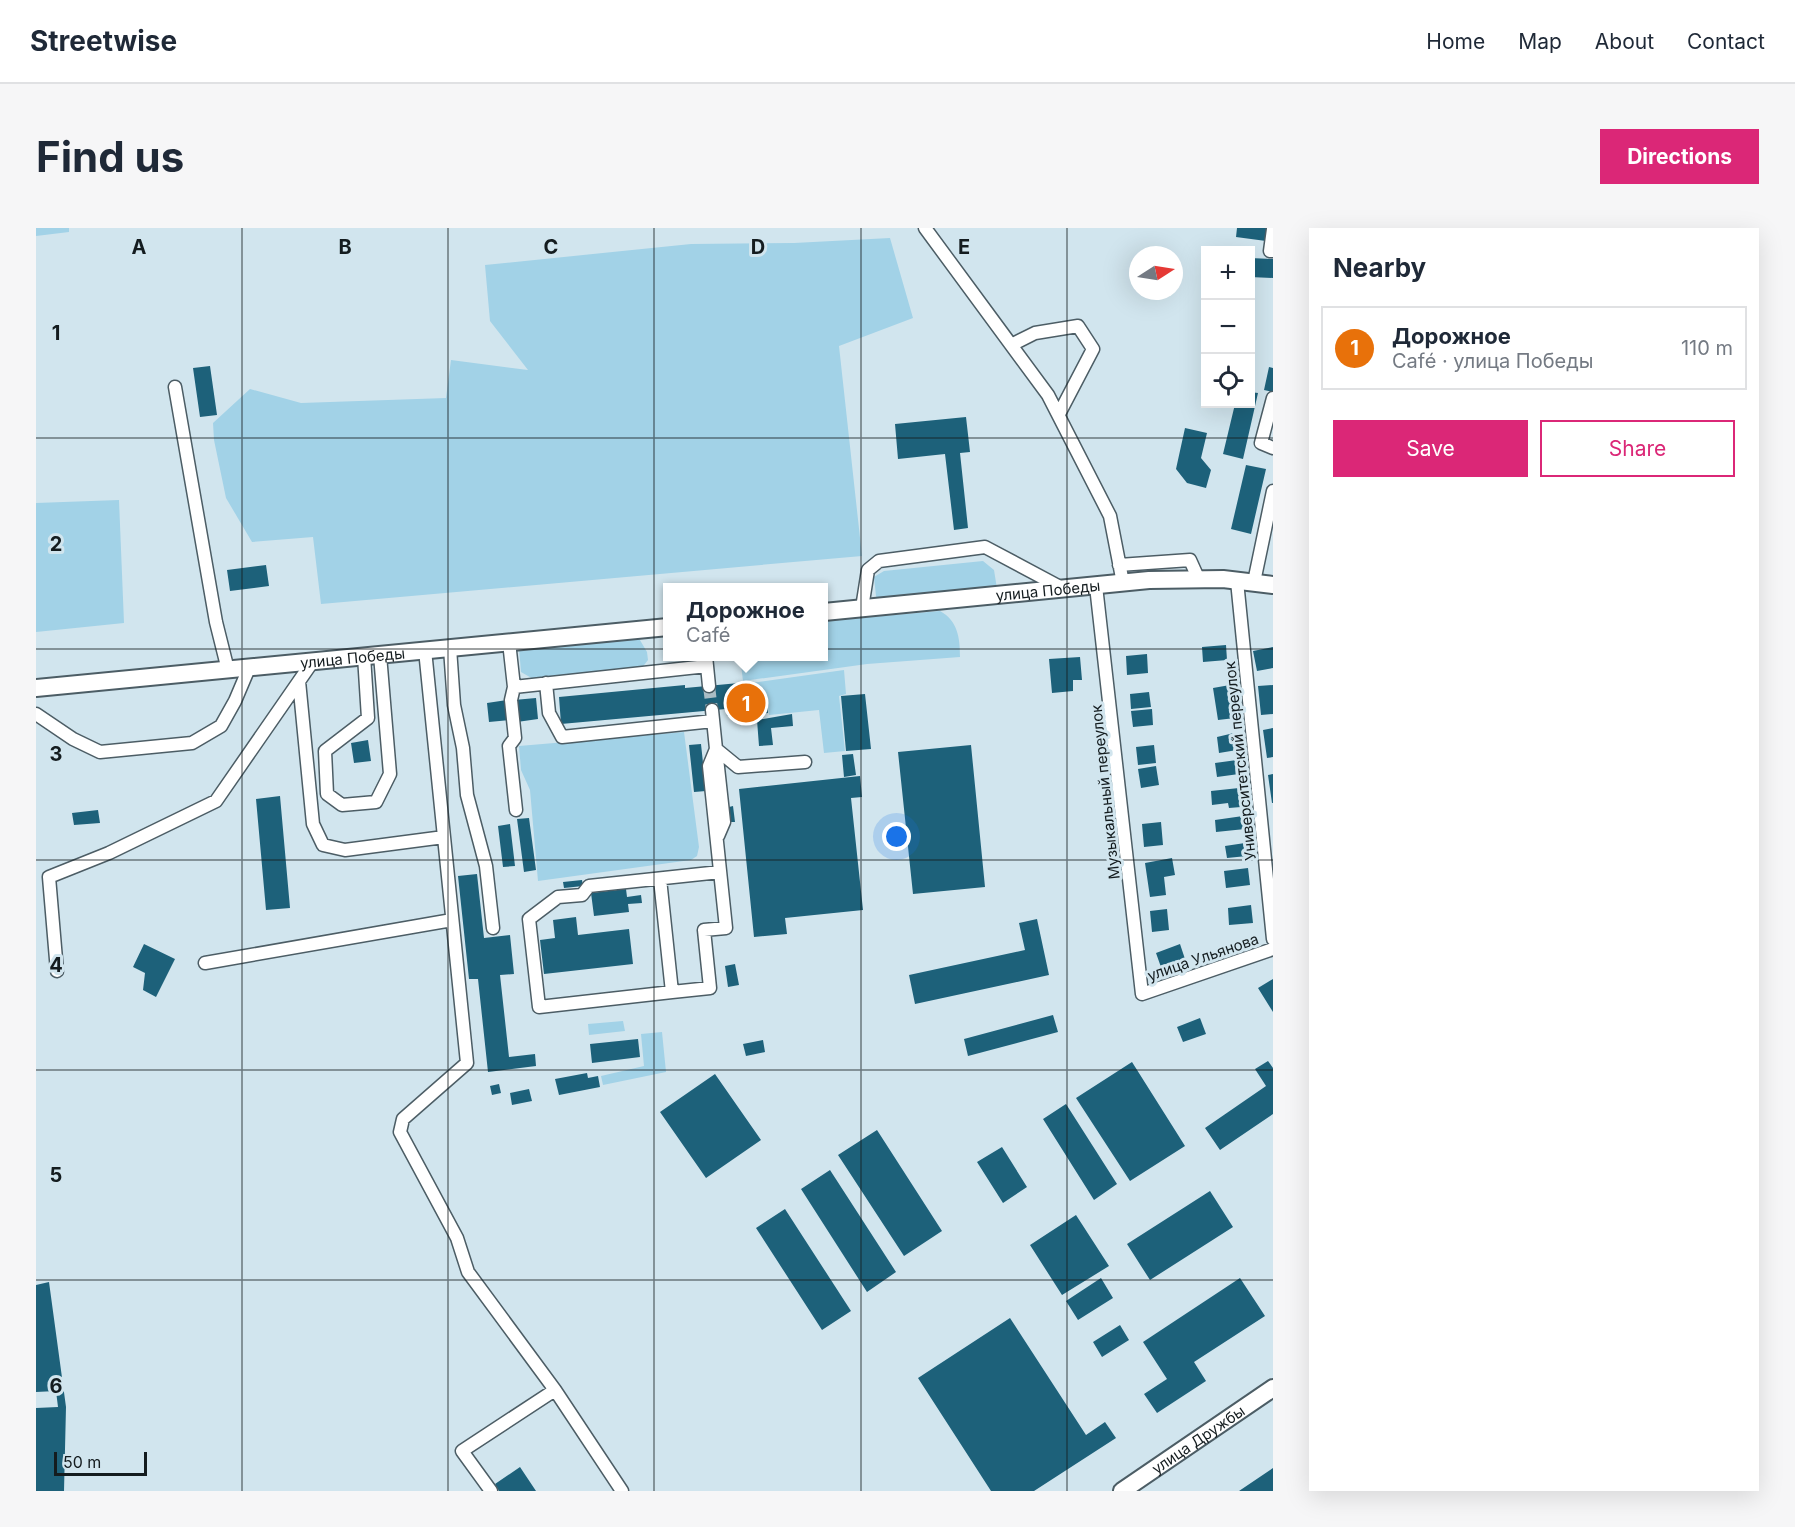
<!DOCTYPE html>
<html lang="en">
<head>
<meta charset="utf-8">
<style>
	body { margin:0; font-family:Inter,sans-serif; background:#f6f6f7; color:#1f2937 }
	.controls { position:absolute; right:18px; top:18px; display:grid; overflow:hidden; border-radius:0px; box-shadow:0 6px 24px #0002 }
	.controls button { width:54px; height:54px; display:grid; place-items:center; padding:0; border:0; border-bottom:2px solid #e0e1e3; background:#fff; color:#1f2937; font:30px sans-serif }
	.compass { position:absolute; left:1093px; top:18px; width:54px; height:54px; border-radius:50%; background:#fff; box-shadow:0 6px 24px #0002; rotate:78deg }
	.scale { position:absolute; left:18px; bottom:15px; width:93px; box-sizing:border-box; padding-left:6px; border:3px solid #141c1f; border-top:0; font-size:16px; line-height:21px; white-space:nowrap; color:#141c1f; -webkit-text-stroke:4px #d1e5ee; paint-order:stroke }
	.you { position:absolute; left:861px; top:609px; width:21px; height:21px; margin:-15px; border:4px solid #fff; border-radius:50%; background:#1a73e8; box-shadow:0 0 0 9px #1a73e833 }
	.badge { display:grid; place-items:center; width:39px; height:39px; border-radius:50%; background:#db2777; color:#fff; font-size:20px; font-weight:700 }
	.pin { position:absolute; translate:-50% -50%; border:3px solid #fff; box-shadow:0 2px 6px #0006 }
	.popup { position:absolute; left:627px; top:355px; width:165px; height:78px; box-sizing:border-box; display:grid; place-content:center; border-radius:0px; background:#fff; filter:drop-shadow(0 2px 4px #0005); font-size:20px; white-space:nowrap; color:#747a83 }
	.popup b { font-size:22px; color:#1f2937 }
	.popup::after { content:''; position:absolute; left:50%; top:100%; margin-left:-12px; border:12px solid transparent; border-top-color:#fff }
	.list { margin:0; padding:0; list-style:none }
	h2 { display:flex; justify-content:space-between; align-items:center; height:78px; margin:0; padding:0 24px; font-size:26px }
	h2 small { font-size:20px; font-weight:400; color:#747a83 }
	.list li { display:grid; grid-template-columns:39px 1fr auto; gap:18px; align-items:center; box-sizing:border-box; height:84px; margin:0 12px 12px; padding:0 12px; border:2px solid #e0e1e3; border-radius:0px }
	.list b { display:block; font-size:22px; white-space:nowrap }
	.list p { margin:0; font-size:20px; white-space:nowrap; color:#747a83 }
	.list em { font-size:20px; font-style:normal; color:#747a83 }
	.actions { display:flex; gap:12px; padding:18px 24px }
	.actions a { flex:1; padding:14px 0; border:2px solid #db2777; border-radius:0px; text-align:center; font-size:21px; color:#db2777 }
	.actions .main { background:#db2777; color:#fff }
	.icon { flex:none; width:33px; height:33px; fill:none; stroke:currentColor; stroke-width:2; stroke-linecap:round; stroke-linejoin:round }
	.map { position:relative; flex:none; width:1237px; height:1263px; overflow:hidden; border-radius:0px }
	header { display:flex; align-items:center; gap:36px; box-sizing:border-box; height:84px; padding:0 30px; background:#fff; border-bottom:2px solid #e0e1e3 }
	header strong { font-size:28px }
	nav { display:flex; gap:33px; margin-inline-start:auto; font-size:21px }
	.intro { display:flex; align-items:center; justify-content:space-between; box-sizing:border-box; height:144px; padding:0 36px }
	h1 { margin:0; font-size:42px }
	.button { padding:15px 27px; border-radius:0px; background:#db2777; color:#fff; font-size:21px; font-weight:700 }
	main { display:flex; gap:36px; padding:0 36px }
	aside { flex:1; background:#fff; border-radius:0px; box-shadow:0 6px 24px #0002 }
	.map>svg:first-child { display:block }
	.green { fill:#a2d2e7 }
	.building { fill:#1d617a }
	.lines { fill:none; stroke-linecap:round; stroke-linejoin:round }
	.minor-tunnel { stroke:#abbdc5; stroke-width:12; stroke-dasharray:12 6; stroke-linecap:butt }
	.minor-casing { stroke:#4c5d65; stroke-width:15 }
	.major-casing { stroke:#4c5d65; stroke-width:20 }
	.minor { stroke:#fff; stroke-width:12 }
	.major { stroke:#fff; stroke-width:16 }
	.grid { fill:none; stroke:#141c1f; stroke-width:1.5; stroke-opacity:0.55 }
	.labels { text-anchor:middle; dominant-baseline:central; stroke-width:6; stroke-linejoin:round; paint-order:stroke }
	.street-label { font-size:15px; fill:#141c1f; stroke:#d1e5ee }
	.grid-label { font-size:20px; text-anchor:middle; font-weight:bold; fill:#141c1f; stroke:#d1e5ee; stroke-width:6; stroke-linejoin:round; paint-order:stroke }
</style>
</head>
<body>
<header>
<strong>Streetwise</strong>
<nav><a>Home</a><a>Map</a><a>About</a><a>Contact</a></nav>
</header>
<div class="intro"><h1>Find us</h1><a class="button">Directions</a></div>
<main>
<div class="map">
<svg width="1237" height="1263" viewBox="0 0 1237 1263">
	<rect width="100%" height="100%" fill="#d1e5ee"/>
	<!-- green -->
	<path class="green" d="M0,0H33V4L0,8Z
		M854,10L877,90L803,118L826,328L285,376L277,309L216,314L190,270L178,212L177,195L214,161L265,175L410,170L415,132L492,142L454,93L449,37L655,16L758,15Z
		M83,272L88,395L0,404V275Z
		M947,333L958,342L962,367L846,385L840,368L838,349L848,343Z
		M904,383C922,393 924,410 924,429L831,436L707,453L704,429L788,428V393Z
		M601,407L611,424L612,432L605,441L499,452L485,444L483,420Z
		M808,442L810,466L803,468L809,523L788,525L783,482L733,487L731,467L717,468L715,455Z
		M648,504L663,619L661,628L655,632L502,653L494,562L485,542L483,518Z
		M587,793L589,803L553,807L552,796Z
		M626,804L630,844L567,857L565,848L608,838L605,806Z"/>
	<!-- building -->
	<path class="building" d="M1201,0H1231L1230,13L1200,9Z
		M1214,30L1237,31V50L1214,49Z
		M174,138L181,187L164,189L157,140Z
		M1233,139L1237,140V164L1228,162Z
		M1214,164L1222,165L1207,231L1187,226L1199,176H1214Z
		M930,189L934,224L924,225L932,300L918,302L909,226L862,231L859,196Z
		M1149,200L1171,205L1165,230L1175,242L1170,260L1151,255L1140,241Z
		M1210,237L1230,241L1215,306L1195,301Z
		M230,337L233,358L194,363L191,342Z
		M1190,417L1191,432L1167,434L1166,419Z
		M1237,419V440L1221,443L1217,423Z
		M1111,426L1112,445L1091,447L1090,428Z
		M1044,429L1046,452H1037V463L1016,465L1013,431Z
		M714,454L715,470L730,469L732,485L691,488L690,481L525,496L523,469L649,457V460Z
		M1194,457L1199,490L1182,492L1177,460Z
		M1237,457V486L1225,487L1222,458Z
		M1113,464L1115,479L1095,481L1094,466Z
		M829,466L835,521L810,523L805,468Z
		M500,470L502,491L481,494L478,472Z
		M471,472L474,492L453,494L451,475Z
		M1116,481L1117,497L1097,499L1095,483Z
		M756,486L757,498L735,500L737,517L723,518L721,492Z
		M1237,500V529L1231,530L1227,502Z
		M1198,505L1201,522L1183,525L1181,509Z
		M332,512L335,533L318,535L315,515Z
		M665,516L670,563L658,564L653,517Z
		M935,517L949,659L877,666L862,524Z
		M1118,517L1120,535L1102,537L1100,519Z
		M817,526L820,547L808,549L806,527Z
		M1201,532L1203,546L1181,549L1179,535Z
		M1120,538L1123,557L1105,560L1102,541Z
		M1237,546V575H1236L1232,547Z
		M824,548L826,569L815,570L827,682L749,690L751,706L718,709L703,561Z
		M1203,560L1205,579L1193,580L1192,575L1176,577L1175,563Z
		M244,568L254,680L230,682L220,571Z
		M697,578L699,594H695L693,579Z
		M62,582L64,595L38,597L36,585Z
		M1207,588L1209,601L1180,604L1179,592Z
		M493,590L500,642L488,644L481,591Z
		M1125,594L1127,617L1108,619L1106,596Z
		M474,596L479,638L467,639L462,598Z
		M1209,615L1211,628L1191,630L1189,618Z
		M1136,630L1139,647L1128,649L1130,667L1114,669L1109,635Z
		M1212,640L1214,657L1190,660L1188,643Z
		M441,646L448,710L474,707L478,746L464,747L473,829L499,826L500,838L452,844L442,751H433L422,648Z
		M546,652L547,658L528,660L527,654Z
		M590,661L591,669L605,667L606,675L592,676L593,684L558,688L555,665Z
		M1215,677L1217,695L1193,697L1192,680Z
		M1131,681L1133,702L1116,704L1114,683Z
		M540,689L542,707L593,701L597,736L508,746L504,712L519,710L517,692Z
		M1001,691L1013,747L879,776L873,747L989,722L983,695Z
		M108,716L139,731L120,769L107,762L109,745L97,739Z
		M1144,716L1150,734L1126,742L1120,725Z
		M699,736L703,757L692,759L689,738Z
		M1237,751V784L1222,760Z
		M1017,787L1022,804L932,828L928,811Z
		M1164,790L1170,806L1147,814L1141,799Z
		M602,811L604,829L556,835L554,816Z
		M727,812L729,824L710,828L707,816Z
		M1232,833L1237,840V886L1184,922L1169,900L1230,858L1219,841Z
		M1096,834L1149,918L1094,953L1040,870Z
		M551,845L552,850L562,848L564,859L523,867L519,851Z
		M679,846L725,912L670,950L624,884Z
		M463,856L465,865L456,867L454,858Z
		M493,861L496,873L476,877L474,865Z
		M1030,876L1081,956L1058,972L1007,891Z
		M841,902L906,1003L868,1028L802,927Z
		M966,919L991,959L967,975L941,934Z
		M794,942L860,1044L831,1064L765,961Z
		M1174,963L1197,999L1114,1052L1091,1016Z
		M749,981L815,1083L786,1102L720,1000Z
		M1040,987L1073,1038L1026,1067L994,1017Z
		M1065,1050L1077,1070L1042,1092L1030,1073Z
		M1204,1050L1229,1088L1158,1134L1170,1153L1121,1185L1108,1166L1131,1151L1107,1114Z
		M13,1054L30,1179L28,1263H0V1180L22,1179L20,1163L0,1164V1057Z
		M974,1090L1050,1207L1069,1194L1080,1210L998,1263H955L882,1150Z
		M1084,1097L1093,1112L1066,1129L1057,1114Z
		M484,1239L500,1263H463L459,1256Z
		M1237,1240V1263H1203Z"/>
	<g class="lines">
		<!-- minor-tunnel -->
		<path class="minor-tunnel" d="M673,458L676,482"/>
		<!-- minor casing -->
		<g class="minor-casing">
			<path id="minor" d="M889,0L1012,167L1074,288L1087,355
				M1237,1L1234,23H1237
				M975,117L999,105L1042,98L1057,121L1023,186
				M139,159L180,394L192,442
				M1237,170L1225,215L1237,220
				M1083,337L1154,332L1163,352
				M1201,353L1237,711
				M1218,354L1237,263
				M1060,358L1106,766L1237,721
				M826,380L832,342L843,333L949,319L1026,360
				M473,414L478,459L671,438
				M414,420L418,477L427,520L431,567L450,638L457,700
				M328,428L332,490L289,523L291,566L306,577L340,574L354,546L344,427
				M670,428L673,458
				M263,453L277,596L287,617L309,622L408,609L389,422
				M510,455L513,485L526,509L677,493
				M478,459L475,472L479,510L473,518L480,582
				M0,486L37,511L64,524L156,515L185,498L199,473L213,440
				M682,608L688,594L680,521L702,539L769,534
				M408,609L431,835L367,891L364,904L421,1010L432,1044L519,1162L586,1263
				M624,651L636,764L674,760L668,702L690,700L673,538L680,521L676,482
				M169,735L416,692
				M21,743L13,649L73,625L180,573L277,433
				M636,764L503,779L493,691L522,669L546,667L553,658L684,644
				M455,1263L426,1223L519,1162"/>
		</g>
		<!-- major casing -->
		<g class="major-casing">
			<g id="major">
				<path id="s1" d="M788,384L1113,352L1187,351L1237,357"/>
				<path id="s2" d="M0,460L632,399"/>
				<path id="s3" d="M1086,1263L1237,1160"/>
			</g>
		</g>
		<!-- minor -->
		<use href="#minor" class="minor"/>
		<!-- major -->
		<use href="#major" class="major"/>
	</g>
	<!-- grid -->
	<path class="grid" d="M206,0V1263M412,0V1263M618,0V1263M825,0V1263M1031,0V1263M0,210H1237M0,421H1237M0,632H1237M0,842H1237M0,1052H1237"/>
	<g class="labels">
		<!-- street labels -->
		<g class="street-label">
			<text stroke="none"><textPath href="#s1" startOffset="225">улица Победы</textPath></text>
			<text stroke="none"><textPath href="#s2" startOffset="318">улица Победы</textPath></text>
			<text transform="translate(1204 533) rotate(-96)">Университетский переулок</text>
			<text transform="translate(1069 564) rotate(-96)">Музыкальный переулок</text>
			<text transform="translate(1167 729) rotate(-19)">улица Ульянова</text>
			<text stroke="none"><textPath href="#s3" startOffset="92">улица Дружбы</textPath></text>
		</g>
	</g>
	<g class="grid-label">
		<text x="103" y="26">A</text>
		<text x="309" y="26">B</text>
		<text x="515" y="26">C</text>
		<text x="722" y="26">D</text>
		<text x="928" y="26">E</text>
		<text x="20" y="112">1</text>
		<text x="20" y="323">2</text>
		<text x="20" y="533">3</text>
		<text x="20" y="744">4</text>
		<text x="20" y="954">5</text>
		<text x="20" y="1165">6</text>
	</g>
</svg>
<div class="controls">
<button>+</button>
<button>−</button>
<button><svg class="icon" aria-label="locate" viewBox="0 0 24 24"><circle cx="12" cy="12" r="6"/><path d="M12 2v4M12 18v4M2 12h4M18 12h4"/></svg></button>
</div>
<svg class="compass" viewBox="-18 -18 36 36"><path d="M0-13l5 13h-10z" fill="#e53935"/><path d="M0 13l5-13h-10z" fill="#747a83"/></svg>
<div class="scale">50 m</div>
<div class="you"></div>
<div class="pin badge" style="left:710px;top:475px;background:#e8710a">1</div>
<div class="popup"><b>Дорожное</b>Café</div>
</div>
<aside>
<h2>Nearby<small></small></h2>
<ul class="list">
<li><span class="badge" style="background:#e8710a">1</span><div><b>Дорожное</b><p>Café · улица Победы</p></div><em>110 m</em></li>
</ul>
<div class="actions"><a class="main">Save</a><a>Share</a></div>
</aside>
</main>
</body>
</html>
